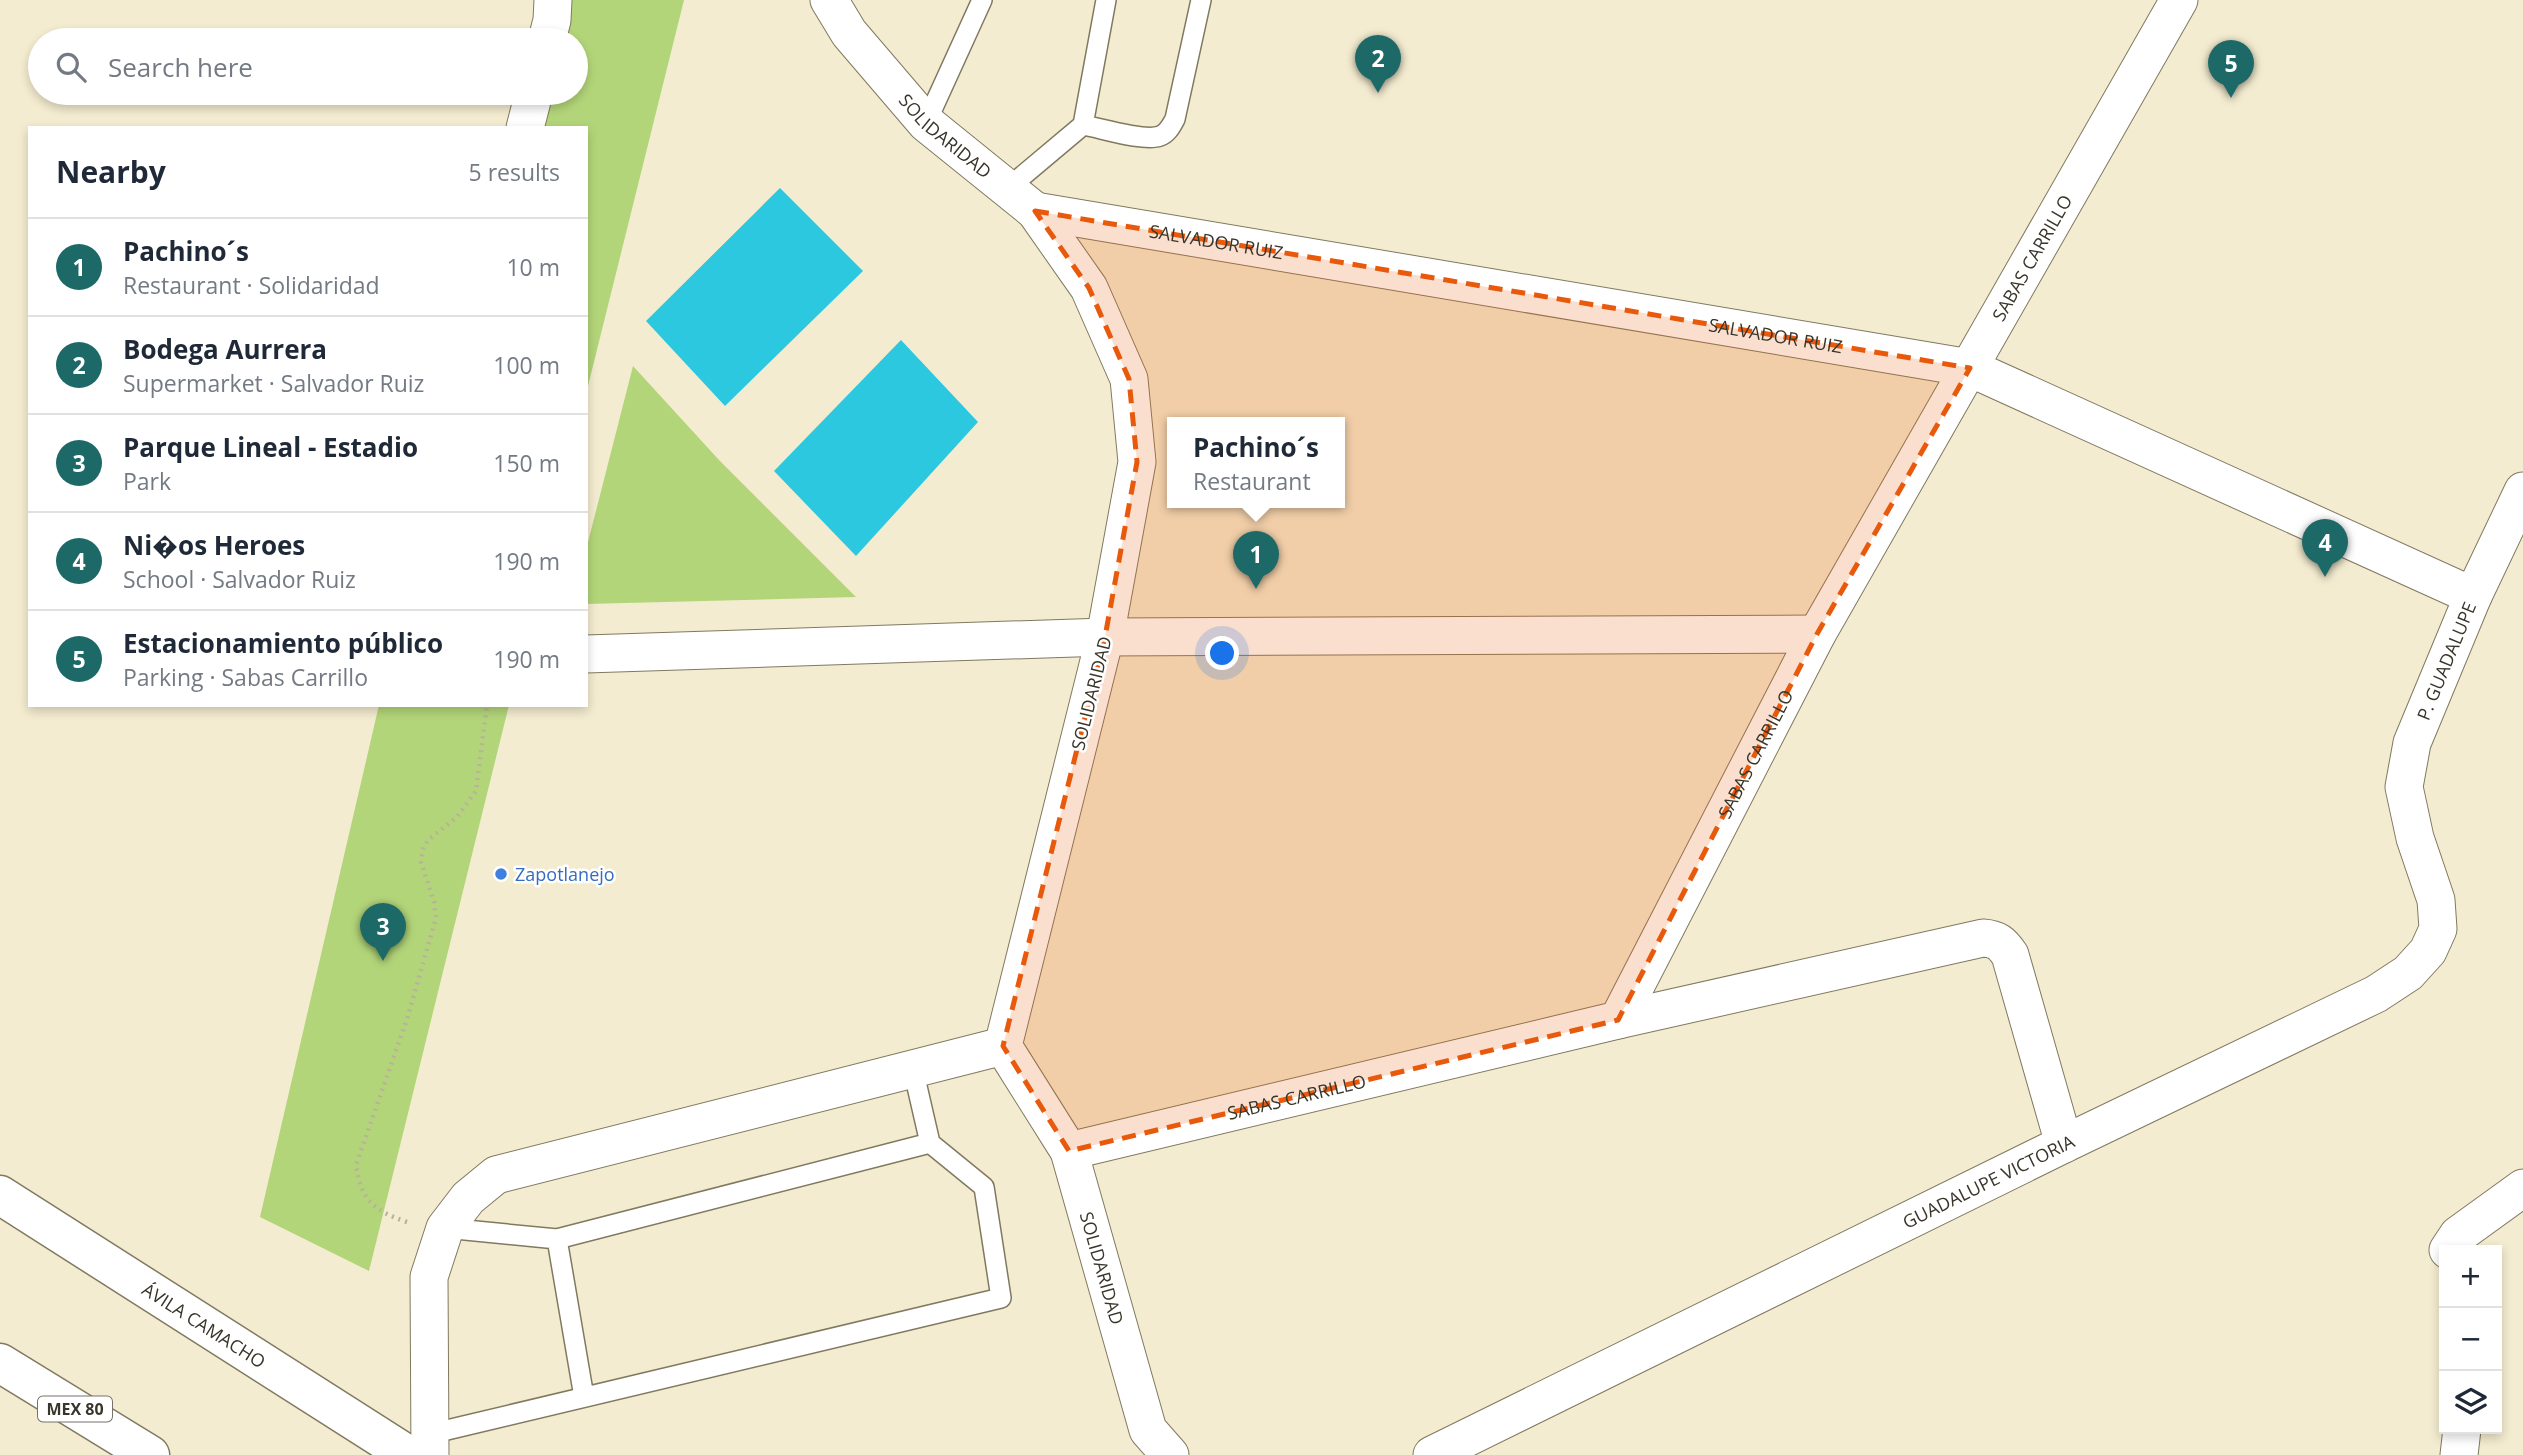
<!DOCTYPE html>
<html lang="en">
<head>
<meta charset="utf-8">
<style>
	body { margin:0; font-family:"Open Sans",sans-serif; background:#f6f6f7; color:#1f2937 }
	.controls { position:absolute; right:21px; bottom:21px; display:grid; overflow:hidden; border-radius:0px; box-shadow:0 4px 10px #0003 }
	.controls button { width:63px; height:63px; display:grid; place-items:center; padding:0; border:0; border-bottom:2px solid #e0e1e3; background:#fff; color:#1f2937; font:35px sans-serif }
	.you { position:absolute; left:1223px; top:654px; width:24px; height:24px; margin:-18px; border:5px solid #fff; border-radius:50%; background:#1a73e8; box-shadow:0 0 0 10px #1a73e833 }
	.badge { display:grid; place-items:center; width:46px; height:46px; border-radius:50%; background:#1c6968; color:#fff; font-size:23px; font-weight:700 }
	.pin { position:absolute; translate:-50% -58px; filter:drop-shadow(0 2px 4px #0008) }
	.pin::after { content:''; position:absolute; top:37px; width:24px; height:21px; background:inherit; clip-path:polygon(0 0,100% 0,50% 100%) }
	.popup { position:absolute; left:1167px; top:417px; width:178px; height:91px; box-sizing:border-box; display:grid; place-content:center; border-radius:0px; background:#fff; filter:drop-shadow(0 2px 5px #0005); font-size:23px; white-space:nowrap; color:#747a83 }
	.popup b { font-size:26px; color:#1f2937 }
	.popup::after { content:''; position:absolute; left:50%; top:100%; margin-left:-14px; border:14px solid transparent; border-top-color:#fff }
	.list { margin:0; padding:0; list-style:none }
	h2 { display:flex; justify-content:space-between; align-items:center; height:91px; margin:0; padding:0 28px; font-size:30px }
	h2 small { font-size:23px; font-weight:400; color:#747a83 }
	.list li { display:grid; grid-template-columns:46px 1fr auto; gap:21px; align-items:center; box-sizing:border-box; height:98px; padding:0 28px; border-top:2px solid #e0e1e3 }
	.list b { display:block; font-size:26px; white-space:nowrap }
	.list p { margin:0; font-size:23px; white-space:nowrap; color:#747a83 }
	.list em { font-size:23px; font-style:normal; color:#747a83 }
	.icon { flex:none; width:38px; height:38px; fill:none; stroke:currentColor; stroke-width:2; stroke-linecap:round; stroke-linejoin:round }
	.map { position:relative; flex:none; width:2523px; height:1455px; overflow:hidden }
	.search { position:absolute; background:#fff; box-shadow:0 4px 10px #0003; left:28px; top:28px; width:560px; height:77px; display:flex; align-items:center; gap:18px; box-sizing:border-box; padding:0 24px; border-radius:38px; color:#747a83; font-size:26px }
	.panel { position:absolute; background:#fff; box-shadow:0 4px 10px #0003; left:28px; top:126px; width:560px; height:581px; border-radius:0px }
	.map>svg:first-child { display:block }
	.green { fill:#b3d579 }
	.water { fill:#2bc8df }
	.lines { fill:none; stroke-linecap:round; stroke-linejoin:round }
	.lane-casing { stroke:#807960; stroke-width:22 }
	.street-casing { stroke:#807960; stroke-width:39 }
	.secondary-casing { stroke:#807960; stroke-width:41 }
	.highway-casing { stroke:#807960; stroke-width:41 }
	.path { stroke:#b8b29b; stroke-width:4.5; stroke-dasharray:2 5; stroke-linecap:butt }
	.lane { stroke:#fff; stroke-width:19 }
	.street { stroke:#fff; stroke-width:37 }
	.secondary { stroke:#fff; stroke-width:38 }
	.highway { stroke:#fff; stroke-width:38 }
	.marked { fill:#e8590c; fill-opacity:0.2; stroke:#e8590c; stroke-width:5; stroke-dasharray:14 9; stroke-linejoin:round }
	.shop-dot { fill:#3f7fe0; stroke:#fff; stroke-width:2.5 }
	.labels { text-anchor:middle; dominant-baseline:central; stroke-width:5; stroke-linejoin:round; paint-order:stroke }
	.shield { fill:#fff; stroke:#74726a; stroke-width:2 }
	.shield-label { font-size:16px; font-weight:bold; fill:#38352a }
	.street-label { font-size:18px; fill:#38352a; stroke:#fff }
	.shop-label { font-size:18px; fill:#366cbe; stroke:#fff; text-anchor:start }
</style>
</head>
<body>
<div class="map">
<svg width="2523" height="1455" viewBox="0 0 2523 1455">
	<rect width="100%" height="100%" fill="#f4ecd0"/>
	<!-- green -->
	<path class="green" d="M542,0H684L586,394V128H513L521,93H576V40H533Z
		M633,366L719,460L856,597L586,604V550Z
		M379,705H509L369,1271L260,1217Z"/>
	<!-- water -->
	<path class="water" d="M780,188L863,271L725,406L646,321Z
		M901,340L978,422L856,556L774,471Z"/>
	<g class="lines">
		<!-- lane casing -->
		<g class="lane-casing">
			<path id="lane" d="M926,123L982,0
				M1083,125C1101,128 1144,142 1160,136C1168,133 1171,126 1175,119L1201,0
				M1008,188L1083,125L1106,0
				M913,1069L930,1143
				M557,1239L584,1397
				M430,1434L1001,1298L984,1187L930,1143L557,1239L445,1228"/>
		</g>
		<!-- street casing -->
		<g class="street-casing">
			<g id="street">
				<path id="s1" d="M829,0L849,33L926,123L1035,211L1089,288L1129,379L1137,462L1105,637L1003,1046L1069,1151L1148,1430L1170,1455"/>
				<path d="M547,40L552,20L553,0"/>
				<path d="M525,128L534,93"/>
				<path id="s2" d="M1035,211L1970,368L2473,596"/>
				<path d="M586,654L1105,637L1817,634"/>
				<path d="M1618,1020L1983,938C1997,939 2002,943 2010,955L2064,1144"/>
				<path id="s3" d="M1069,1151L1618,1020L1817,634L2179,0"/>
				<path d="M2448,1250L2458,1235L2523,1188"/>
				<path d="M430,1455L429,1277L445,1228L468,1198L496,1175L1003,1046"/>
				<path id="s4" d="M1432,1455L2064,1144L2376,994L2408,973L2428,951L2438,929L2436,900L2415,838L2404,787L2412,743L2473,596L2523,491"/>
				<path d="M2459,1455L2462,1429"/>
			</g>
		</g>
		<!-- secondary casing -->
		<g class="secondary-casing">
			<g id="secondary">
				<path id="s5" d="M0,1195L408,1455"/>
			</g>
		</g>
		<!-- highway casing -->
		<g class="highway-casing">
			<path id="highway" d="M0,1363L150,1455"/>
		</g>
		<!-- path -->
		<path class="path" d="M407,1222C374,1211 361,1200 356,1165L407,1019L436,918L434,902L421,862L423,849L428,840L457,817L476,791L487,705"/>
		<!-- lane -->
		<use href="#lane" class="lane"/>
		<!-- street -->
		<use href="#street" class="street"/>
		<!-- secondary -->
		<use href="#secondary" class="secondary"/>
		<!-- highway -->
		<use href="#highway" class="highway"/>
	</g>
	<!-- marked area -->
	<path class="marked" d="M1035,211L1970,368L1817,634L1618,1020L1069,1151L1003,1046L1105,637L1137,462L1129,379L1089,288Z"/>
	<!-- markers -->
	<circle class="shop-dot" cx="501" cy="874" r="7"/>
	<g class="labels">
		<!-- shield labels -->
		<rect class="shield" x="38" y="1396.5" width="74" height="25" rx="5"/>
		<g class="shield-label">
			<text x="75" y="1409">MEX 80</text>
		</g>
		<!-- street labels -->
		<g class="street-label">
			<text stroke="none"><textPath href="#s1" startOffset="180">SOLIDARIDAD</textPath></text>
			<text stroke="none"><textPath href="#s2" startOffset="184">SALVADOR RUIZ</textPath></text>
			<text stroke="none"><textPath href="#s3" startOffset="1432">SABAS CARRILLO</textPath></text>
			<text stroke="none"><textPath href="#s2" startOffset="751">SALVADOR RUIZ</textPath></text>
			<text stroke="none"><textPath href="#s4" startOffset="1423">P. GUADALUPE</textPath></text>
			<text transform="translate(1091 693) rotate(-76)">SOLIDARIDAD</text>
			<text stroke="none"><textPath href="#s3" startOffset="864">SABAS CARRILLO</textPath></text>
			<text stroke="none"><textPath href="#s3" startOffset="234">SABAS CARRILLO</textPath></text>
			<text stroke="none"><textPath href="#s4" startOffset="620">GUADALUPE VICTORIA</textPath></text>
			<text stroke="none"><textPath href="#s1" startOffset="1419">SOLIDARIDAD</textPath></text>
			<text stroke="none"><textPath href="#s5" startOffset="242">ÁVILA CAMACHO</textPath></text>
		</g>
		<!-- shop labels -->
		<g class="shop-label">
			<text x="515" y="874">Zapotlanejo</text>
		</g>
	</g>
</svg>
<div class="controls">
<button>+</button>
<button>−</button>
<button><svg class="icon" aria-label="layers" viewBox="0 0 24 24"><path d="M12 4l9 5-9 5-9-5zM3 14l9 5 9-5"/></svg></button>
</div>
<div class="you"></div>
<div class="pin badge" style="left:1256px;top:589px">1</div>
<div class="popup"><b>Pachino´s</b>Restaurant</div>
<div class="pin badge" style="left:1378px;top:93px">2</div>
<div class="pin badge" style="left:383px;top:961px">3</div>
<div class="pin badge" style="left:2325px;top:577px">4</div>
<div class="pin badge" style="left:2231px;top:98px">5</div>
<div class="search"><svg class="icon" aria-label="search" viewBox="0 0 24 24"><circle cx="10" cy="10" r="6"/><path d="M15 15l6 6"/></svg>Search here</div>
<section class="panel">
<h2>Nearby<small>5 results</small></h2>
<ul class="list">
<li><span class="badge">1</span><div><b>Pachino´s</b><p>Restaurant · Solidaridad</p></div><em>10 m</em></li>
<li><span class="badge">2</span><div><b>Bodega Aurrera</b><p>Supermarket · Salvador Ruiz</p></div><em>100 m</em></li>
<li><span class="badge">3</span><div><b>Parque Lineal - Estadio</b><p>Park</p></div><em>150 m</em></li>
<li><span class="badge">4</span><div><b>Ni�os Heroes</b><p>School · Salvador Ruiz</p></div><em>190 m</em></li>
<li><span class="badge">5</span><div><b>Estacionamiento público</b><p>Parking · Sabas Carrillo</p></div><em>190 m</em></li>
</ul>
</section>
</div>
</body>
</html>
